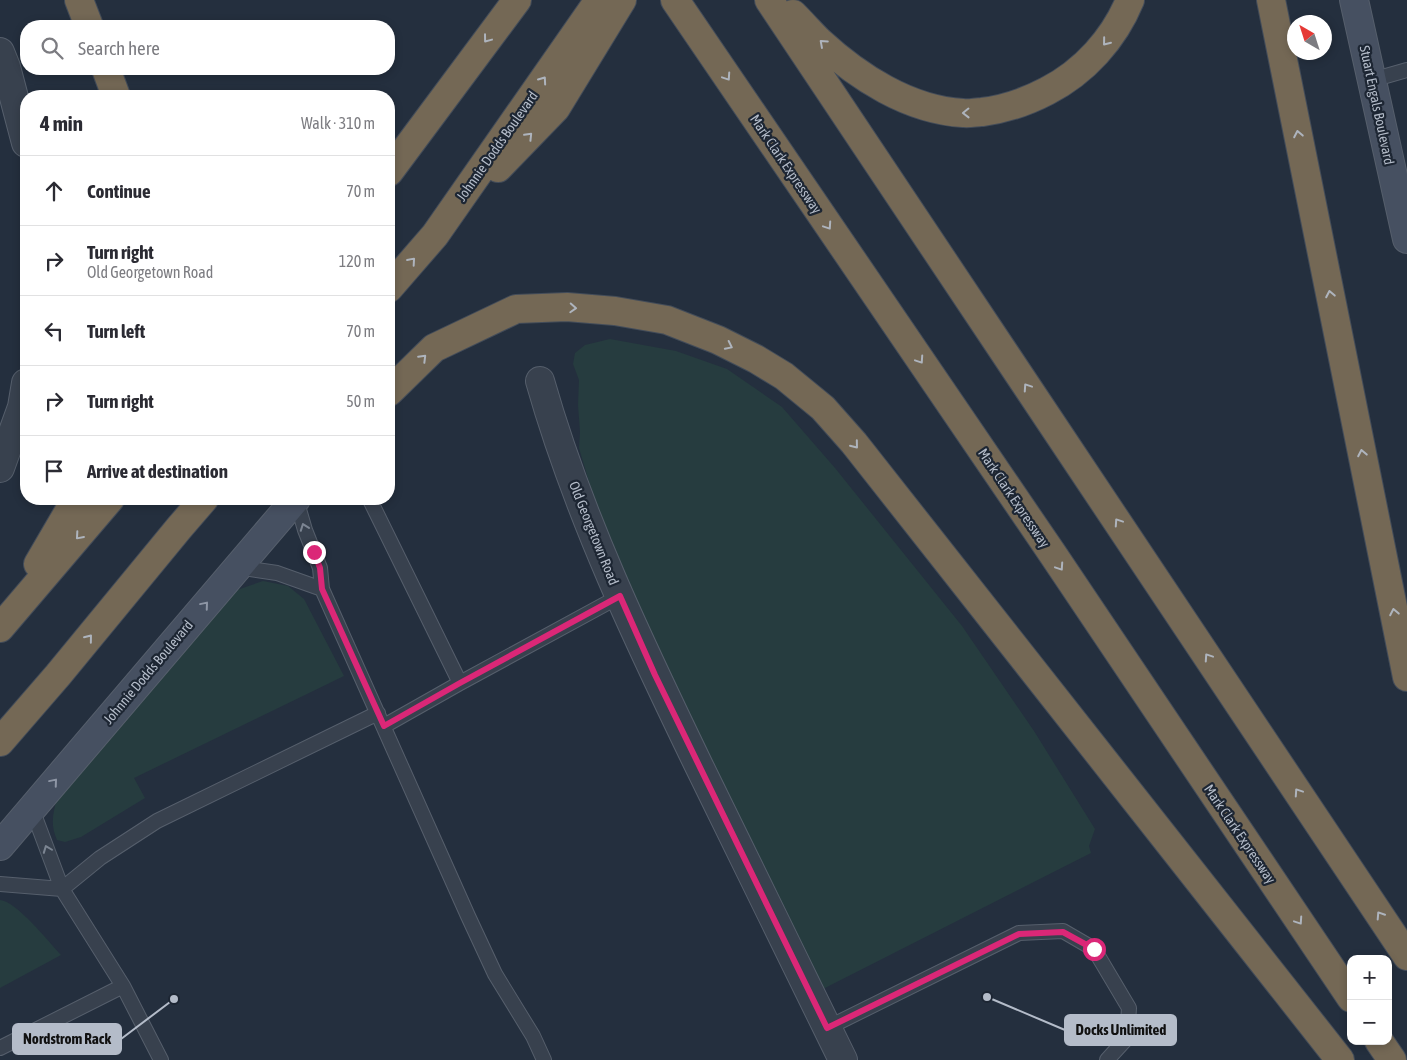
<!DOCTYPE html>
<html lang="en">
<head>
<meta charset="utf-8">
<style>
	body { margin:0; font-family:"Asap Condensed",sans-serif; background:#f2f2f3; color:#2b2b33 }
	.controls { position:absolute; right:15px; bottom:15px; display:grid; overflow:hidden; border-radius:10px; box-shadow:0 2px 8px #0003 }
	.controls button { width:45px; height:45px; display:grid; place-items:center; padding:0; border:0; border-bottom:1px solid #e1e1e2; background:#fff; color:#2b2b33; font:25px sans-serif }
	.compass { position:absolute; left:1287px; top:15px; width:45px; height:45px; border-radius:50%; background:#fff; box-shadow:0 2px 8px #0003; rotate:321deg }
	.stop { position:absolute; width:15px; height:15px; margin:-11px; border:4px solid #db2777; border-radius:50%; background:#fff }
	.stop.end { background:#db2777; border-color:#fff; box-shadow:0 1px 5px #0008 }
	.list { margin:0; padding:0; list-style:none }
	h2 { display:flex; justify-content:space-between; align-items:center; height:65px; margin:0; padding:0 20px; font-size:21px }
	h2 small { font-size:16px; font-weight:400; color:#7c7c81 }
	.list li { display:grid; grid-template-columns:32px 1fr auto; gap:15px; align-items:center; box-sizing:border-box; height:70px; padding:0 20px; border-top:1px solid #e1e1e2 }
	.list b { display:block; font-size:19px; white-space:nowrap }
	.list p { margin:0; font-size:16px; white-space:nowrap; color:#7c7c81 }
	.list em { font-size:16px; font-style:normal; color:#7c7c81 }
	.icon { flex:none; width:28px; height:28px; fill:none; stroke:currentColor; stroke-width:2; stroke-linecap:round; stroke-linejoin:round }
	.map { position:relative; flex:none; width:1407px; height:1060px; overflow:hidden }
	.search { position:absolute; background:#fff; box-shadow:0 2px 8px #0003; left:20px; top:20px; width:375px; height:55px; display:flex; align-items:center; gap:12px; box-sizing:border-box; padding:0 18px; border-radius:20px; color:#7c7c81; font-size:19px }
	.panel { position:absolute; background:#fff; box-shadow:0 2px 8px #0003; left:20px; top:90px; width:375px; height:415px; border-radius:20px }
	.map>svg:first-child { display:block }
	.green { fill:#263c3f }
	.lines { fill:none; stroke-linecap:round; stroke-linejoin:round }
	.lane-casing { stroke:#565f6c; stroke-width:16 }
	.street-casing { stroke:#565f6c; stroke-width:30 }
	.secondary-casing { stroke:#565f6c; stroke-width:30 }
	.highway-casing { stroke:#434c59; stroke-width:30 }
	.lane { stroke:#38414e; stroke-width:14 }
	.street { stroke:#38414e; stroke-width:28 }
	.secondary { stroke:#465061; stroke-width:28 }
	.highway { stroke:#746855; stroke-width:28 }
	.oneway { stroke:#aeb4bd }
	.oneway2 { stroke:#7c8592 }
	.oneway3 { stroke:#8e96a5 }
	.route { stroke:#db2777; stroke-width:6 }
	.labels { text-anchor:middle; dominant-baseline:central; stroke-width:4.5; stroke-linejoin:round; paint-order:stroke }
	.street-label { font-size:14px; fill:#b4bcc9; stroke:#1d2633 }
	.leader { fill:none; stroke:#b4bcc9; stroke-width:2 }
	.callout-dot { fill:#b4bcc9; stroke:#1d2633; stroke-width:2 }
	.callout { fill:#b4bcc9; stroke:#b4bcc9; stroke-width:2 }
	.callout-label { font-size:15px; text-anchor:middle; font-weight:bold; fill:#111 }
</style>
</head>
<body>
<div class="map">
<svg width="1407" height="1060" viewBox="0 0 1407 1060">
	<rect width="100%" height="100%" fill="#242f3e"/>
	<!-- green -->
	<path class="green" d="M610,339L676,351L727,369L782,407L835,468L962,626L1034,731L1095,829L1089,846L1091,853L821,990L754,854L755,847L747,839L628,591L597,509L579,448L580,432L578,405L579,380L573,364L575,353L585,345Z
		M263,581L288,586L304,599L344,676L134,778L145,798L81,837L65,842L57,840C50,824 53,814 57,798L237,590Z
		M0,900C16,901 49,942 61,955L0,988Z"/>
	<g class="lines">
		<!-- lane casing -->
		<g class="lane-casing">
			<path id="lane" d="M1372,80L1407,70
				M296,499L305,530L320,568L322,589L347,645L468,916L495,974L533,1036L544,1060
				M370,500L460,683
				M237,567L277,573L322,589
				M384,726L460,683L620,596
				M32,809L62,889L123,986L161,1060
				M0,884L62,889L100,858L157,821L378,713
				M827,1028L1019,933L1063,931L1094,949L1129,1008L1127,1038L1107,1060
				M0,1048L123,986"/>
		</g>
		<!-- street casing -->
		<g class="street-casing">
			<path id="street" d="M0,52L6,67L26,143
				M540,381C578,515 639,642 700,768C748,865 795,963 843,1060
				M0,468L22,407L26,383"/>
		</g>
		<!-- secondary casing -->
		<g class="secondary-casing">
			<path id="secondary" d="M1354,0L1407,239
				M0,846L296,499"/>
		</g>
		<!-- highway casing -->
		<g class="highway-casing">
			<path id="highway" d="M79,0L89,26
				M675,0L1052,553L1351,998
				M769,0L1407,956
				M1271,0L1407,677
				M793,14C802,23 810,32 819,41C858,77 909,110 963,113C969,114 976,112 982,112C1006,109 1026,102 1047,91C1084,72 1114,39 1130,0
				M106,69L116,96
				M498,168L556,108L622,0
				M389,172L517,0
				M389,288L435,235L599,0
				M389,392L434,348L516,309L567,307L615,311L667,320L718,340L756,359L784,376L823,408L854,443L1340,1060
				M38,564L76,499
				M0,628L110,499
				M0,742L58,675L179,528L204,499
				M1379,1041L1392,1060"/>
		</g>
		<!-- lane -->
		<use href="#lane" class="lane"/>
		<!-- street -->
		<use href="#street" class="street"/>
		<!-- secondary -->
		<use href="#secondary" class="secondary"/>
		<!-- highway -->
		<use href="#highway" class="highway"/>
	</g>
	<!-- one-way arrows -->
	<defs><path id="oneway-chevron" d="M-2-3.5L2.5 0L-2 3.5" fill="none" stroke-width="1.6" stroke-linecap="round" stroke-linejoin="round" transform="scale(1.25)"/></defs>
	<g class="oneway">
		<use href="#oneway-chevron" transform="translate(487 39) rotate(127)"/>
		<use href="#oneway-chevron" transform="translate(1106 42) rotate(129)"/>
		<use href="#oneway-chevron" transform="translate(823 43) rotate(-138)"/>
		<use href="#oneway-chevron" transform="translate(727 77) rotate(56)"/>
		<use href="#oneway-chevron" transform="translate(543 80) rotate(-55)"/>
		<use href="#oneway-chevron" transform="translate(966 113) rotate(179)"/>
		<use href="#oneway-chevron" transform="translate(1298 134) rotate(-101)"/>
		<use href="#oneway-chevron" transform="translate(529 136) rotate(-46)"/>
		<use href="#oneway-chevron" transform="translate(828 226) rotate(56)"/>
		<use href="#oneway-chevron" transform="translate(412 261) rotate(-49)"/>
		<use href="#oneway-chevron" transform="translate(1330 294) rotate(-101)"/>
		<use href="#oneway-chevron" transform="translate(573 308) rotate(3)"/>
		<use href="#oneway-chevron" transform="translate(729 346) rotate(26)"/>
		<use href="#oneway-chevron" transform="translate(423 358) rotate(-45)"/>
		<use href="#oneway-chevron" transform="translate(920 360) rotate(56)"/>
		<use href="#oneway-chevron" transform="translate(1027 387) rotate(-124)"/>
		<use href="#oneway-chevron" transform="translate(855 445) rotate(51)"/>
		<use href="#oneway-chevron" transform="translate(1362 453) rotate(-101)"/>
		<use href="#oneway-chevron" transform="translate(1118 522) rotate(-124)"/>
		<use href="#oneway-chevron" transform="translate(79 536) rotate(131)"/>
		<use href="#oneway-chevron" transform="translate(1060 567) rotate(56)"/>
		<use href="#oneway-chevron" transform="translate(1394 612) rotate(-101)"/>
		<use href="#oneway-chevron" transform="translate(89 638) rotate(-51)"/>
		<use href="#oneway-chevron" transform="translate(1208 657) rotate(-124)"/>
		<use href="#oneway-chevron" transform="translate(1298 792) rotate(-124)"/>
		<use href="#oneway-chevron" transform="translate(1380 915) rotate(-123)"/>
		<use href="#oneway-chevron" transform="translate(1299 921) rotate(56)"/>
	</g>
	<g class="oneway2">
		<use href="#oneway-chevron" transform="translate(304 527) rotate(-110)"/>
		<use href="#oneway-chevron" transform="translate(47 849) rotate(-111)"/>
	</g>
	<g class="oneway3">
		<use href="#oneway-chevron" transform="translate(205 605) rotate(-50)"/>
		<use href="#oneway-chevron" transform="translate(54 782) rotate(-50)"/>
	</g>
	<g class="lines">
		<!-- route -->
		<path class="route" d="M314,552L320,568L322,589L384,726L460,683L620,596L655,675L827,1028L1019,934L1063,932L1094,949"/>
	</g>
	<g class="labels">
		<!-- street labels -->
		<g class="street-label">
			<text transform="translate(1377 105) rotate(78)">Stuart Engals Boulevard</text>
			<text transform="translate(497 146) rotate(-55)">Johnnie Dodds Boulevard</text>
			<text transform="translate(786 164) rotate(56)">Mark Clark Expressway</text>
			<text transform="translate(1014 498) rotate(56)">Mark Clark Expressway</text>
			<text transform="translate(594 533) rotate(68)">Old Georgetown Road</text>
			<text transform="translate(148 672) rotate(-50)">Johnnie Dodds Boulevard</text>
			<text transform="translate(1240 834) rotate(56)">Mark Clark Expressway</text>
		</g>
	</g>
	<!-- callouts -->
	<path class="leader" d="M987 997L1065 1030M174 999L121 1039"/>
	<g class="callout-dot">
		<circle cx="987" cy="997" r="5"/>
		<circle cx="174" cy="999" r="5"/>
	</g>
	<g class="callout">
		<rect x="1065" y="1015" width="111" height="30" rx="5"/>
		<rect x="13" y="1024" width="108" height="30" rx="5"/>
	</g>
	<g class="callout-label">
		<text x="1121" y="1035">Docks Unlimited</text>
		<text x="67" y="1044">Nordstrom Rack</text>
	</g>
</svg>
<div class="controls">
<button>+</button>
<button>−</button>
</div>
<svg class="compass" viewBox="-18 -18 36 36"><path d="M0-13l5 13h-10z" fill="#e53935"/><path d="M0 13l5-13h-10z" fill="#7c7c81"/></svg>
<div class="stop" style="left:1094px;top:949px"></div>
<div class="stop end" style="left:314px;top:552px"></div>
<div class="search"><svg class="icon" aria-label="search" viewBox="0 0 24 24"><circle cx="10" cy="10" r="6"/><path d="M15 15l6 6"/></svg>Search here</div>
<section class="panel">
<h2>4 min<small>Walk · 310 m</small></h2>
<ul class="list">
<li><svg class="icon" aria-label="ahead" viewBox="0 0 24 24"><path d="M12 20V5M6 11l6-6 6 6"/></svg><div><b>Continue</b></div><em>70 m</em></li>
<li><svg class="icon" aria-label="right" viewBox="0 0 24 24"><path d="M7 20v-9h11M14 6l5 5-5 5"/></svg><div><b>Turn right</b><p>Old Georgetown Road</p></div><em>120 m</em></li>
<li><svg class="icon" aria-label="left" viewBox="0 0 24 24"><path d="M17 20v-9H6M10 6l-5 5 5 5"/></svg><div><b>Turn left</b></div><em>70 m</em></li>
<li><svg class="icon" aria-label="right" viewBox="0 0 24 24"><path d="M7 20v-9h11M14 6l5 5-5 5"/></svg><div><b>Turn right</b></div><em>50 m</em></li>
<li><svg class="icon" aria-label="arrive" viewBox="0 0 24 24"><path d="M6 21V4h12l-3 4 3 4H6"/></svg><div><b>Arrive at destination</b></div></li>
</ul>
</section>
</div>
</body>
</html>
